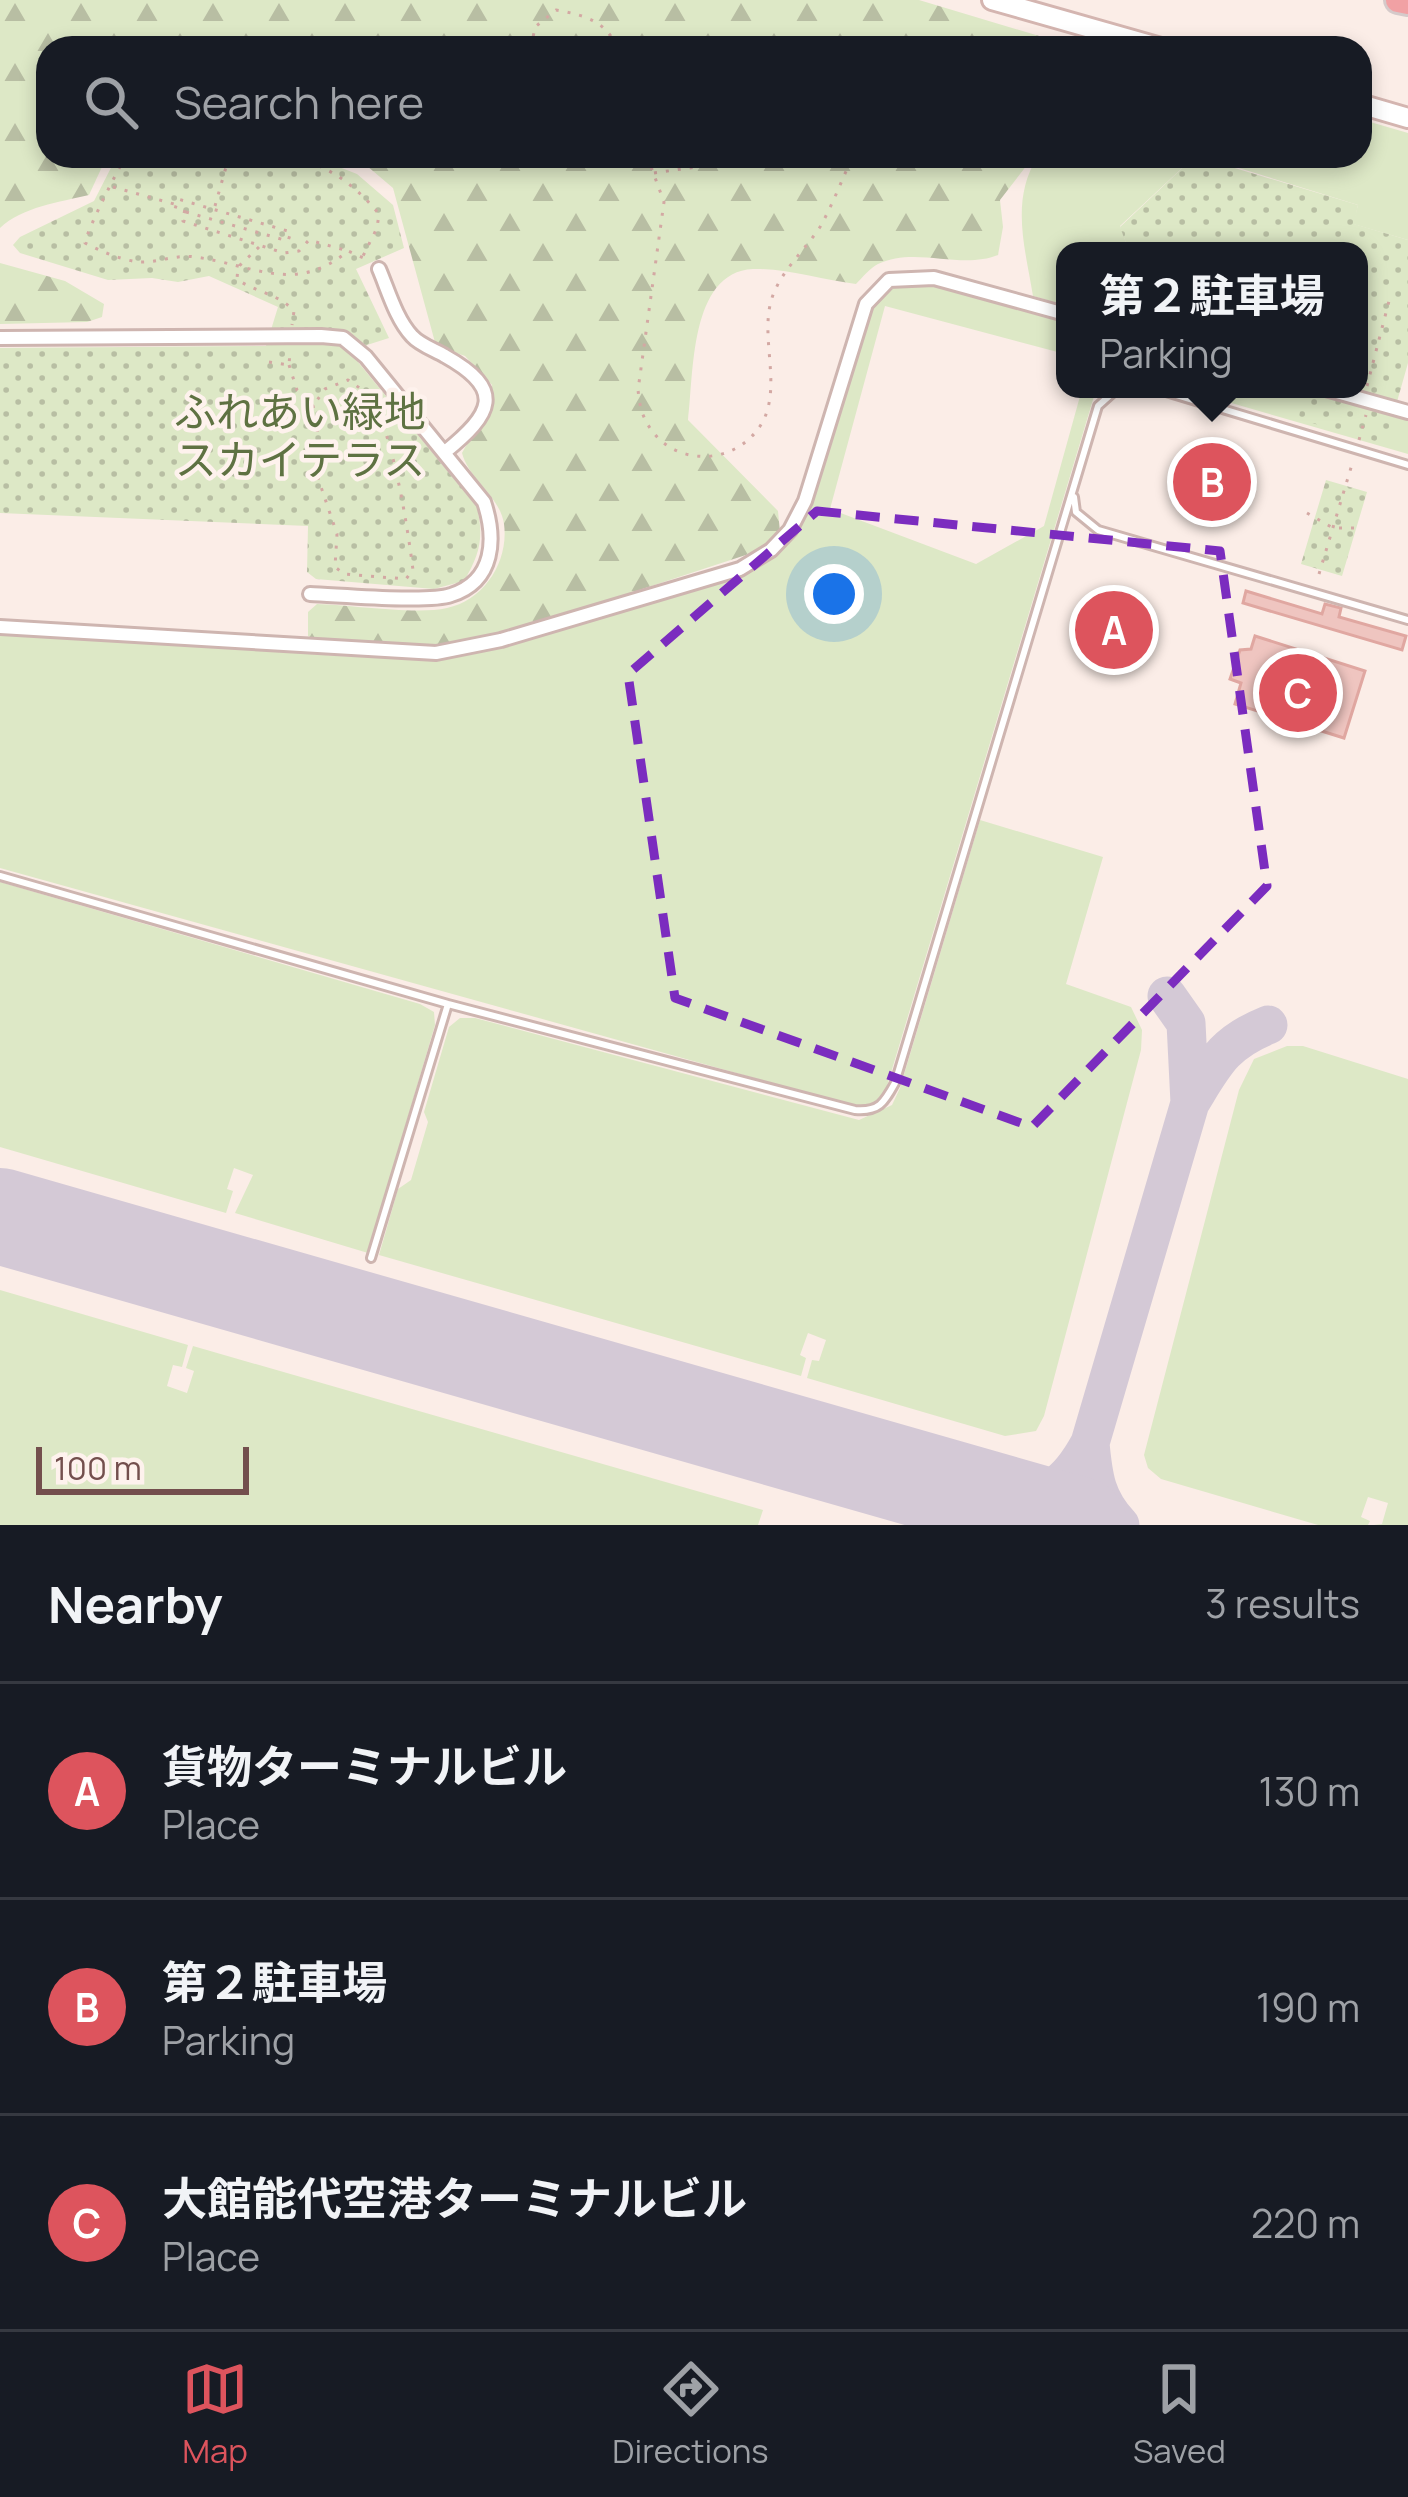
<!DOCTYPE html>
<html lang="en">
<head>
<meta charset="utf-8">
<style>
	body { margin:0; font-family:Manrope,"Noto Sans JP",sans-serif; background:#20242c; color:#f1f3f6 }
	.scale { position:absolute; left:36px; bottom:30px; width:213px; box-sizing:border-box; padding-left:12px; border:6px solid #734f4d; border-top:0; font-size:33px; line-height:42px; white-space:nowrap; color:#734f4d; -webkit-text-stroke:9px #fef2ed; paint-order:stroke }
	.you { position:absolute; left:834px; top:594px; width:42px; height:42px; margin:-30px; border:9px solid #fff; border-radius:50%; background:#1a73e8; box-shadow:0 0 0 18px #1a73e833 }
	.badge { display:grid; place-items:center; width:78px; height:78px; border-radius:50%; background:#dd545d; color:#fff; font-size:39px; font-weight:700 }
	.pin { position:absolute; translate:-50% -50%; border:6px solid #fff; box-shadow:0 3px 12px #0006 }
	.popup { position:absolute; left:1056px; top:242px; width:312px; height:156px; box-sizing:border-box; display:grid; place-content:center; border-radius:24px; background:#171b24; filter:drop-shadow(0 3px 9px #0005); font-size:39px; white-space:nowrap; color:#9ea1a6 }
	.popup b { font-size:45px; color:#f1f3f6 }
	.popup::after { content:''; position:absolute; left:50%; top:100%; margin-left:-24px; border:24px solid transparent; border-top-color:#171b24 }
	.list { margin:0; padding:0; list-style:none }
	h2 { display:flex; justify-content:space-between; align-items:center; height:156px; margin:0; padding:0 48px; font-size:51px }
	h2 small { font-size:39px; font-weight:400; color:#9ea1a6 }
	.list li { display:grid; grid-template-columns:78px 1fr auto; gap:36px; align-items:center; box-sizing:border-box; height:216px; padding:0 48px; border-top:3px solid #363941 }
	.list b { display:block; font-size:45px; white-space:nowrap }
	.list p { margin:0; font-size:39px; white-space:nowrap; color:#9ea1a6 }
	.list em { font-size:39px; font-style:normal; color:#9ea1a6 }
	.icon { flex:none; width:66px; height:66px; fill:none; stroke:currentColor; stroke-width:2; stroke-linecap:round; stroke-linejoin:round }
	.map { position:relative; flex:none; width:1408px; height:1525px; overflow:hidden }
	.search { position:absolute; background:#171b24; box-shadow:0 6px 18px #0003; left:36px; right:36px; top:36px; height:132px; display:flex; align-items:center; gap:30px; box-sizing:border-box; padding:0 42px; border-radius:36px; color:#9ea1a6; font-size:45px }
	.sheet { height:804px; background:#171b24 }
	nav { display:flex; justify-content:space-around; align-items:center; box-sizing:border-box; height:168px; border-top:3px solid #363941; background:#171b24; font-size:33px; color:#9ea1a6 }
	nav a { display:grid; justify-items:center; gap:6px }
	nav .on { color:#dd545d }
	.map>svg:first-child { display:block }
	.grass { fill:#dde8c6 }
	.forest { fill:url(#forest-firs) }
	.park { fill:url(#park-dots) }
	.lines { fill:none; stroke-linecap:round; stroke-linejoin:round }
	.taxiway { stroke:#d4c9d6; stroke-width:39 }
	.runway { stroke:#d4c9d6; stroke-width:96 }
	.building { fill:#efc5c0; stroke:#e0a7a1; stroke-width:3 }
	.service-casing { stroke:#ceb5b0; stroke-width:12 }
	.minor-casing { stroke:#ceb5b0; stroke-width:18 }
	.secondary-casing { stroke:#d4b5b0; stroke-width:24 }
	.motorway-casing { stroke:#d5caca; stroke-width:30 }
	.path { stroke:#d3a8a3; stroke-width:3; stroke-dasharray:3 9; stroke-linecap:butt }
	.service { stroke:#fff; stroke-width:6 }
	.minor { stroke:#fff; stroke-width:12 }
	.secondary { stroke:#fff; stroke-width:18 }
	.motorway { stroke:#f1a1a4; stroke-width:24 }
	.marked { fill:none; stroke:#7b2cbf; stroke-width:9; stroke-dasharray:24 15; stroke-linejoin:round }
	.labels { text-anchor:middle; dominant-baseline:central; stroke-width:9; stroke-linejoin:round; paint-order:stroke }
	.park-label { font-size:42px; fill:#5e7242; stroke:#fef2ed }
</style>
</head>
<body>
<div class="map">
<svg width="1408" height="1525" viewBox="0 0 1408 1525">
	<defs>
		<pattern id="forest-firs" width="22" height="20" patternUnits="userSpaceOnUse" patternTransform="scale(3)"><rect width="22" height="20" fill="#dde8c6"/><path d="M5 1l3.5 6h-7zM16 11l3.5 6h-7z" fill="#b8bea3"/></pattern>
		<pattern id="park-dots" width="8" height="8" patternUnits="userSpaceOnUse" patternTransform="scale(3)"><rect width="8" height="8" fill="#dde8c6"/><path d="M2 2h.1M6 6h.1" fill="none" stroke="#b8bea3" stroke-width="1.8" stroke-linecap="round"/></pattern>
	</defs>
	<rect width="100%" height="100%" fill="#fbede7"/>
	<!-- grass -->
	<path class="grass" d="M1360,119L1408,133V240L1353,224L1358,205L1200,156H1360Z
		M1038,156L1057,163L1064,156H1195L1120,226L1129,251H1065V305L1033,296C1025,247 1010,200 1038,156Z
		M897,283H934L1065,320V354L885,306L830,509L976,564L1044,526L1082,389H1100L1095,393L884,1096L875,1105L862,1108L0,868V631L339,656L427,659L482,651L733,579L781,552L797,531L810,502L870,309Z
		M1183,389H1311L1408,416V454Z
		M980,820L1103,857L1066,984L1131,1007L1142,1030L1141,1050L1044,1416L1036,1431L1005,1436L807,1378L812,1360L819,1361L826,1340L808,1333L800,1355L806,1358L801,1376L379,1255L398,1189L411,1180L428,1122L424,1112L449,1027L460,1018H475L859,1120L892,1105L900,1088Z
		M0,882L420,1004L434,1012L435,1025L368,1253L235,1213L253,1175L234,1168L227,1189L233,1191L226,1213L0,1147Z
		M1287,1046H1303L1408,1079V1525H1374L1382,1524L1388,1503L1368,1497L1361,1517L1370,1521L1368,1525H1318L1161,1479L1148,1468L1144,1455L1239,1090L1254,1059Z
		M0,1290L188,1345L182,1367L173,1365L167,1386L187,1393L194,1371L186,1368L193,1346L763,1510L758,1525H0Z"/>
	<!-- forest -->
	<path class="forest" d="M0,0H919L1079,48H48V156H107L89,195C60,202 22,207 0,228Z
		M348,156H1034L1000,200L1003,227L998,255C961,270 915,246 878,264C870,268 862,278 856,284C823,280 785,268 753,269C689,272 694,375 688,420L778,511L780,532L758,551L542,622L436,648L317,642L308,636V612L317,604C351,605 417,615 447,608C484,600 509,562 504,524C500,496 469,480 462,453C478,424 492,423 492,385L465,356L436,346L393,188L360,160Z
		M0,263L65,281L104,304L102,317L87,322L0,324Z"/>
	<!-- park -->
	<path class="park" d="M117,156H311L357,174L393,205L404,248L356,269L389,338L367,345L358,362L477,507C484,538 480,554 464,581L434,589L316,579L307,572L308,526L0,513V348L266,346L278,307L209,276L178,282L152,278L108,280L20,253L13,245L20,237L94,201Z
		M1195,156L1358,205L1354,224L1408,240V363L1385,444L1298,419L1306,389H1359V251H1129L1120,227Z
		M1326,480L1367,492L1342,576L1301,564Z"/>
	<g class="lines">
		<!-- taxiway -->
		<path class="taxiway" d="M1167,996L1186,1023L1190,1103
			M1090,1443C1093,1477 1096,1500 1120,1525
			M993,1500C1045,1497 1064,1491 1090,1443L1190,1103C1214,1064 1223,1043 1268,1025"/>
		<!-- runway -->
		<path class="runway" d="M0,1216L1079,1525"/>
	</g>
	<!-- building -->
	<path class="building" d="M1246,591L1322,614L1325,604L1341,608L1339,617L1406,636L1402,650L1243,603Z
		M1099,597L1145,612L1131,656L1085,641Z
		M1255,636L1365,671L1344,738L1235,704L1241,683L1230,679L1240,650L1251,649Z"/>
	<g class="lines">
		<!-- service casing -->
		<g class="service-casing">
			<path id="service" d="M1156,389L1408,465
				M1074,497L1076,512L1098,530L1408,620
				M0,876L448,1004L855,1110C879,1112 884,1103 895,1083L1098,406L1117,389
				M371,1258L448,1004"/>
		</g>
		<!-- minor casing -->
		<g class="minor-casing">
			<path id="minor" d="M379,269C388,290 396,319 412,336C420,345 435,350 445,356C506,390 492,414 445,452
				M0,338L321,336L343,338L366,357L484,502C496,538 495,581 451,595C428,603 339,595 310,594
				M1326,389L1408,412
				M0,627L436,653L501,640L740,569L771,550L790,530L805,501L866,304L889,280L934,278L1065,314"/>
		</g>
		<!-- secondary casing -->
		<g class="secondary-casing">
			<path id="secondary" d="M992,0L1161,48
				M1360,104L1408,118"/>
		</g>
		<!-- motorway casing -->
		<g class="motorway-casing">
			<path id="motorway" d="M1398,0L1408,2"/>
		</g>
		<!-- path -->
		<path class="path" d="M531,48L535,27L556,10C583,15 606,20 617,48
			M126,156C117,171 87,230 85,243C100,251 121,260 139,262C157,263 177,254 195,257C254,265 295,295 348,251L368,260
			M284,156C325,162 354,184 379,214L377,228L363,256
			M647,156L664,202L638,390C639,398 640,409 644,417C666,468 735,469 762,423C783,385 758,335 773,295C783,269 805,250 820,227C832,206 841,182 851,160
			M654,173L773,156L878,161
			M113,187L174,204
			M215,206L228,160L225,156
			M186,212L288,241L291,232L178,199L175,209L186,212L183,221L284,253L299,251L309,240L348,251
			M259,247L238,267L237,279C256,293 278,293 294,311L292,325
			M269,362L289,365L290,352
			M289,365L297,390L313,406L317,425L318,478L337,534L335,567L344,574L406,579L413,570C407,523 395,449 376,407C370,395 359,387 348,380L325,389L313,406
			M1367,386L1389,301
			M1359,440L1366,415
			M1307,513L1333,528H1363
			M1319,574L1353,461"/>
		<!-- service -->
		<use href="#service" class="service"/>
		<!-- minor -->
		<use href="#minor" class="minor"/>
		<!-- secondary -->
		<use href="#secondary" class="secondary"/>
		<!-- motorway -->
		<use href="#motorway" class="motorway"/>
	</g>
	<!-- marked area -->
	<path class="marked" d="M817,511L1220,551L1267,886L1032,1127L675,998L628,674Z"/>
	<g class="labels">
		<!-- park labels -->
		<g class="park-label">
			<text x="300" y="411">ふれあい緑地<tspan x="300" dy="48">スカイテラス</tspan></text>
		</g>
	</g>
</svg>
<div class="scale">100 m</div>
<div class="you"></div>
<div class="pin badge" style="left:1114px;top:630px">A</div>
<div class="pin badge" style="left:1212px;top:482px">B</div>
<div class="popup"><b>第２駐車場</b>Parking</div>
<div class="pin badge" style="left:1298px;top:693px">C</div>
<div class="search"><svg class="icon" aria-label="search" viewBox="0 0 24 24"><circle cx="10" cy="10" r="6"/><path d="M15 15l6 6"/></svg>Search here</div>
</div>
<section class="sheet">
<h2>Nearby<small>3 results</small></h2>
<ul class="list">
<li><span class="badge">A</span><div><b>貨物ターミナルビル</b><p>Place</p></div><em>130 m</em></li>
<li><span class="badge">B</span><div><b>第２駐車場</b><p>Parking</p></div><em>190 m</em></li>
<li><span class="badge">C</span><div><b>大館能代空港ターミナルビル</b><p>Place</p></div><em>220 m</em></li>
</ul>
</section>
<nav>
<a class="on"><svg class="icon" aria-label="map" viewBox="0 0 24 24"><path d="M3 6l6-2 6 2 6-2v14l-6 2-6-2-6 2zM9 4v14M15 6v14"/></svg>Map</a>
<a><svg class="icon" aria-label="directions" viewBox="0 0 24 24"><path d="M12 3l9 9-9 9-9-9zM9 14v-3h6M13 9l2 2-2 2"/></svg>Directions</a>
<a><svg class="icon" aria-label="saved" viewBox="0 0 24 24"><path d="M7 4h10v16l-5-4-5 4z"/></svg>Saved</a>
</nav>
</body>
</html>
